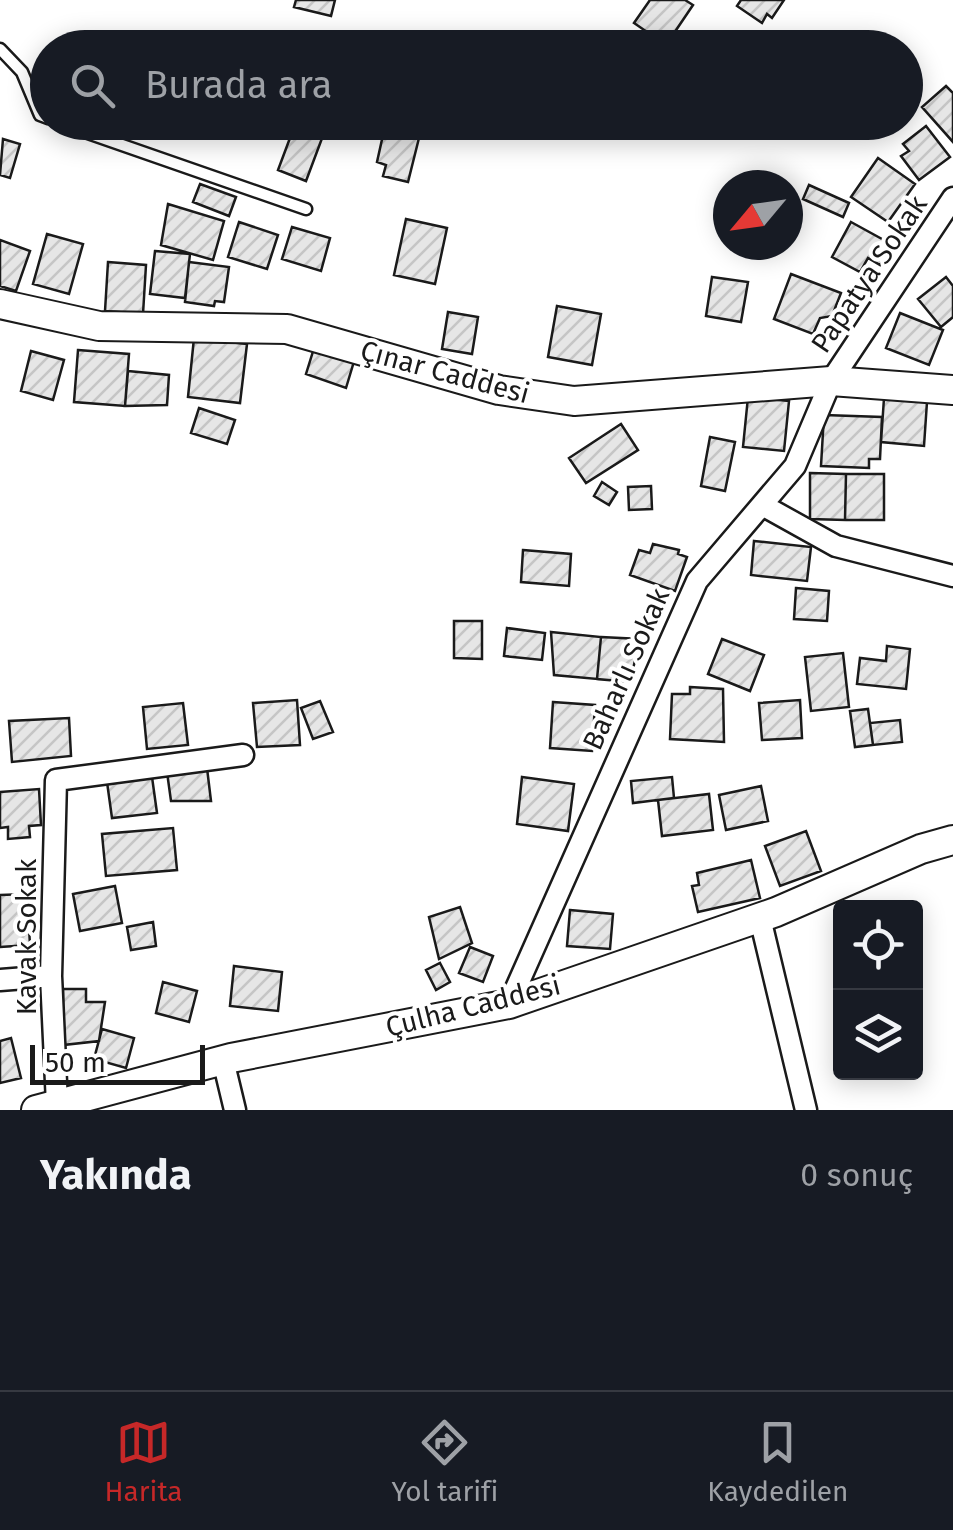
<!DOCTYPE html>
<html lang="tr">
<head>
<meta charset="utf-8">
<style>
	body { margin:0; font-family:"Fira Sans",sans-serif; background:#20242c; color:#f1f3f6 }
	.controls { position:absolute; right:30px; bottom:30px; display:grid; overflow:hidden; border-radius:10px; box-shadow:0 5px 25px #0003 }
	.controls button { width:90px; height:90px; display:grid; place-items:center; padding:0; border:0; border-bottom:2px solid #363941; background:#171b24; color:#f1f3f6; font:50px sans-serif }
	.compass { position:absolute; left:713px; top:170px; width:90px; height:90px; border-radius:50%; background:#171b24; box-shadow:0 5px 25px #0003; rotate:241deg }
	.scale { position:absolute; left:30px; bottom:25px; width:175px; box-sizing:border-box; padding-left:10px; border:5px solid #1a1a1a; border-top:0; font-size:28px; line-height:35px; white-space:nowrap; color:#1a1a1a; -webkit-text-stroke:8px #fff; paint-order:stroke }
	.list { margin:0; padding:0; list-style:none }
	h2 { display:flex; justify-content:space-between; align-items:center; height:130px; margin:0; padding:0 40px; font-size:42px }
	h2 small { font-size:32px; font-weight:400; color:#9ea1a6 }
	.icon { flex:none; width:55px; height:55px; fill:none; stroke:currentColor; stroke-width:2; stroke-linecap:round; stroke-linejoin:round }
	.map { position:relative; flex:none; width:953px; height:1110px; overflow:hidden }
	.search { position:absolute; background:#171b24; box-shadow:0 5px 25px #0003; left:30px; right:30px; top:30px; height:110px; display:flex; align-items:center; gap:25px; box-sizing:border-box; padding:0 35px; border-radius:55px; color:#9ea1a6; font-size:38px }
	.sheet { height:280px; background:#171b24 }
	nav { display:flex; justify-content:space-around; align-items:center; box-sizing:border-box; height:140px; border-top:2px solid #363941; background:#171b24; font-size:28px; color:#9ea1a6 }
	nav a { display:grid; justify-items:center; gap:5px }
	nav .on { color:#c62828 }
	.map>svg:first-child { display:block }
	.building { fill:url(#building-hatch); stroke:#1a1a1a; stroke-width:2.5 }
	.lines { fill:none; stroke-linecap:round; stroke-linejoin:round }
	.service-casing { stroke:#1a1a1a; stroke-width:15 }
	.minor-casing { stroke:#1a1a1a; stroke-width:25 }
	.tertiary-casing { stroke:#1a1a1a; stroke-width:32 }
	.service { stroke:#fff; stroke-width:10 }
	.minor { stroke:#fff; stroke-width:20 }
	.tertiary { stroke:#fff; stroke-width:28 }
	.labels { text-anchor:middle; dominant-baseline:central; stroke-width:8; stroke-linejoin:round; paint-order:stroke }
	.street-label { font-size:28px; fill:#1a1a1a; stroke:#fff }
</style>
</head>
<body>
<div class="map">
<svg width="953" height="1110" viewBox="0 0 953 1110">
	<defs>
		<pattern id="building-hatch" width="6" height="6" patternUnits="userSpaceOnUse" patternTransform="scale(2.5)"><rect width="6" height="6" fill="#e6e6e6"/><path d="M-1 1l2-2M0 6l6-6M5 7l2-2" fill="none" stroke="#c5c5c5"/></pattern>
	</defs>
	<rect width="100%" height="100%" fill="#fff"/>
	<!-- building -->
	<path class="building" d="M296,0H335L331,16L294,7Z
		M650,0H685L693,5L666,45L634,23Z
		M741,0H784L772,18L767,14L762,23L737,6Z
		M946,86L953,93V142L922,107Z
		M296,122L324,133L306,181L278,170Z
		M385,126L420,134L408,182L383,176L386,165L377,162Z
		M926,126L950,157L919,180L901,156L909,151L903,144Z
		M3,139L20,144L10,178L0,175Z
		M878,158L915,184L888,222L851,197Z
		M200,184L236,197L229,216L193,202Z
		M809,185L849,203L843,217L803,199Z
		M168,204L224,221L213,260L161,245Z
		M406,219L447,228L435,284L394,275Z
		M239,222L278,235L267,269L228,257Z
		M851,222L891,244L880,265L868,258L860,272L832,257Z
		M292,227L330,238L321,271L282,259Z
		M47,234L83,244L69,294L33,284Z
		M0,240L30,251L16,291L0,286Z
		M155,251L190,254L185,298L150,294Z
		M108,262L146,265L143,314L105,311Z
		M189,262L229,267L224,302L215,301L214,306L185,302Z
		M791,274L841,293L832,316L820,318L813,334L774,319Z
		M712,277L748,282L741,322L706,316Z
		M946,277L953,286V317L941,327L918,299Z
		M557,306L601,314L592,365L548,357Z
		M448,312L478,317L472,354L442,349Z
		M900,313L943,330L929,365L886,348Z
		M194,338L247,344L240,403L188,397Z
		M315,345L355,358L346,388L306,374Z
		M78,350L129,354L125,406L74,402Z
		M31,351L64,360L53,400L21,391Z
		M128,371L169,375L167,405L125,406Z
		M748,397L789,401L784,451L743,447Z
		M884,398L927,402L924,446L881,442Z
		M199,408L235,420L227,444L191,433Z
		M824,415L882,417L880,459H869V468L821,466Z
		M621,424L638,450L586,483L569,458Z
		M710,437L735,442L725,491L701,486Z
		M810,473L846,474L845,520L810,519Z
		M846,474H884V520H845Z
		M602,482L617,492L609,505L594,496Z
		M651,486L652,509L629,510L628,487Z
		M754,541L811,547L807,581L751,575Z
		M653,544L679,550L678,554L687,557L675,591L630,575L639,550L650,553Z
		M523,550L571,554L569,586L521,582Z
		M796,588L829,591L827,621L794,619Z
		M454,621H482V659L454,658Z
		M507,628L545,633L542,660L504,656Z
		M551,632L601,637L597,679L554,675Z
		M601,637L640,639L630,682L597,679Z
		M722,639L764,655L750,691L708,674Z
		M887,646L910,649L906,689L857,684L860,658L886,661Z
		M843,653L849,707L811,711L805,657Z
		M690,687L723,689L724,742L670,739L672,694H690Z
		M297,700L300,745L257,747L253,703Z
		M800,700L802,738L762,740L759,703Z
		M320,701L333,732L313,739L301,708Z
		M553,702L595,705L592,751L550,748Z
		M183,703L188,745L147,749L143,707Z
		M868,709L873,745L855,747L850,711Z
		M69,718L71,756L12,762L9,721Z
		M900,720L902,742L873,745L870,723Z
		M207,768L211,801H171L167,772Z
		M152,777L157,813L112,818L107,782Z
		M522,777L574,784L568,831L517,824Z
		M672,777L674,798L633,803L631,781Z
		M761,786L768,821L726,830L719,795Z
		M39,789L41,825L29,826L30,837L8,839V827L0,828V792Z
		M709,794L713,830L662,836L658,800Z
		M173,828L177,870L106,876L102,834Z
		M806,831L821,871L780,886L765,846Z
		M751,860L760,898L698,912L692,886L699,885L697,873Z
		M115,886L122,923L80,931L73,894Z
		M27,894L30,945L0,947V895Z
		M460,907L472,943L439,959L429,917Z
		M570,910L613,914L610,949L567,946Z
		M153,922L156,946L131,950L127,927Z
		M470,947L493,956L483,982L459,973Z
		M440,963L450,982L436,990L426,970Z
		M234,966L282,972L278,1011L230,1006Z
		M163,982L197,991L189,1022L156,1013Z
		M63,989H86V1002H105L99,1041L63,1045Z
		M102,1029L134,1038L126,1068L94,1059Z
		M11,1038L21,1078L0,1083V1041Z"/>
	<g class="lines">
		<!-- service casing -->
		<g class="service-casing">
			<path id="service" d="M0,49L22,72L40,115L48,118
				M56,122L306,209"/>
		</g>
		<!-- minor casing -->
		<g class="minor-casing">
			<path id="minor" d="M764,506L836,546L953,576
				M760,918L806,1110
				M0,980L51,976
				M509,1004L697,581L795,466L831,381L953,198
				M223,1060L235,1110
				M57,1104L51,976L56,780L243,755"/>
		</g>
		<!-- tertiary casing -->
		<g class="tertiary-casing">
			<path id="tertiary" d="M0,304L99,326L287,329L499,390L574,401L831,381L953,390
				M36,1110L231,1058L509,1004L776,912L921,849L953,840"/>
		</g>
		<!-- service -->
		<use href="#service" class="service"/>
		<!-- minor -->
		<use href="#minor" class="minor"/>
		<!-- tertiary -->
		<use href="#tertiary" class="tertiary"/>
	</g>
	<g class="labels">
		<!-- street labels -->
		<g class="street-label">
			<text transform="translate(869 274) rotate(-56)">Papatya Sokak</text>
			<text transform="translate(445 372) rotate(15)">Çınar Caddesi</text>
			<text transform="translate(626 669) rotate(-66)">Baharlı Sokak</text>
			<text transform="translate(26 937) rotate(-90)">Kavak Sokak</text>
			<text transform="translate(473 1006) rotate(-14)">Çulha Caddesi</text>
		</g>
	</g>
</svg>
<div class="controls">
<button><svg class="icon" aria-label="locate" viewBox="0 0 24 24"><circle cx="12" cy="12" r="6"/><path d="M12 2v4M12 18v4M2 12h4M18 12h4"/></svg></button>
<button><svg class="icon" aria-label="layers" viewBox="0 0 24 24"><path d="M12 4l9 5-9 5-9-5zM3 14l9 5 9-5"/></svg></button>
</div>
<svg class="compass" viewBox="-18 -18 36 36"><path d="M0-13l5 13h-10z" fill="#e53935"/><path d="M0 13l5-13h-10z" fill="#9ea1a6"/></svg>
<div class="scale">50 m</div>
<div class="search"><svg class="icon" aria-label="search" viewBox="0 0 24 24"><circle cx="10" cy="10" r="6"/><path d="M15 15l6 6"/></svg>Burada ara</div>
</div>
<section class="sheet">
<h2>Yakında<small>0 sonuç</small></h2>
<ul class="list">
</ul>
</section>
<nav>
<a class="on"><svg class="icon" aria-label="map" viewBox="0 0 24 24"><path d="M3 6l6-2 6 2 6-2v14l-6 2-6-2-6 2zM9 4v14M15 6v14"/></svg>Harita</a>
<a><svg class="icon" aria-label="directions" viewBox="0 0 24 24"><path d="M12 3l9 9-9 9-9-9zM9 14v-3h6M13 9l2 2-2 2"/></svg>Yol tarifi</a>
<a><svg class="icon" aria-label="saved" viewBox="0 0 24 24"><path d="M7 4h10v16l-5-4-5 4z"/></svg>Kaydedilen</a>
</nav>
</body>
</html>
